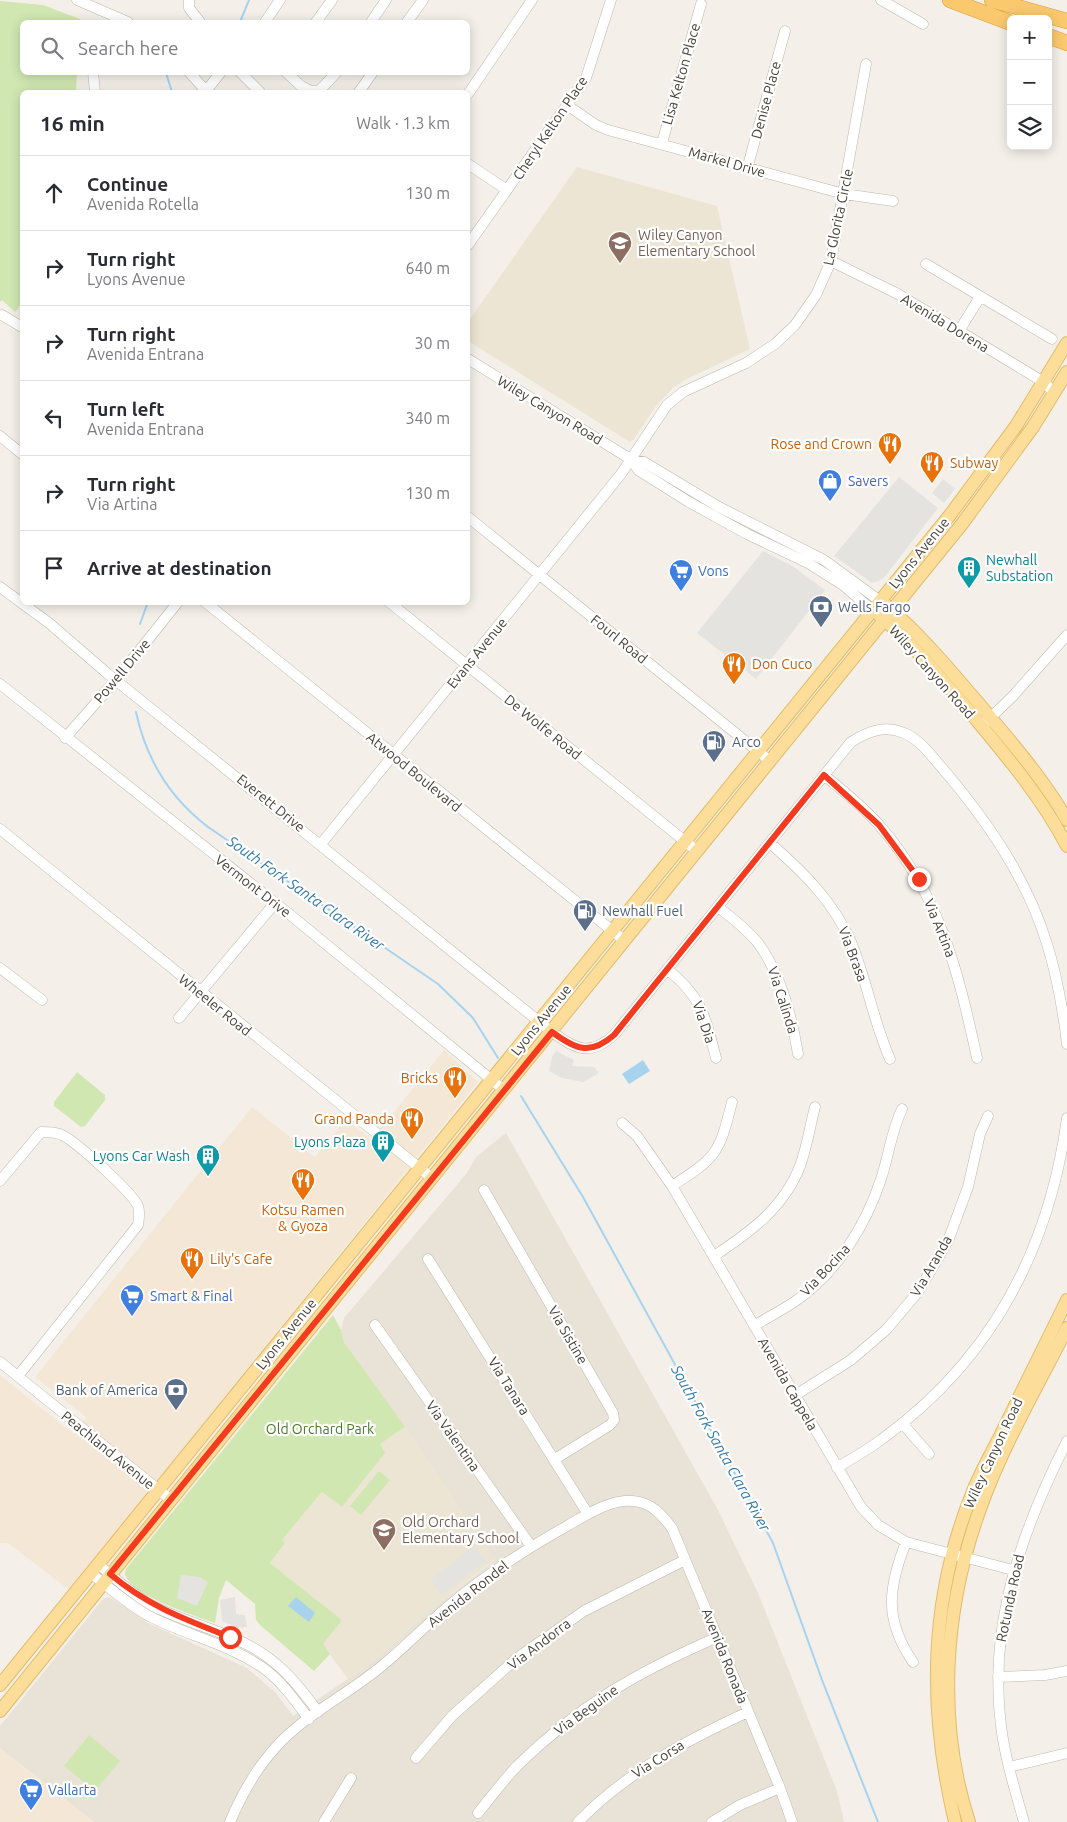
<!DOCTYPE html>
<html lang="en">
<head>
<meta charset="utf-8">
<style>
	body { margin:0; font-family:Ubuntu,sans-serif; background:#f2f2f3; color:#2b2b33 }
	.controls { position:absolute; right:15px; top:15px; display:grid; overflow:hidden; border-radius:8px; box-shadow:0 2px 12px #0003 }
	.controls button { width:45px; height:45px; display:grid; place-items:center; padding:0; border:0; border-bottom:1px solid #e1e1e2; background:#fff; color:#2b2b33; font:25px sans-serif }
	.stop { position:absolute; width:15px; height:15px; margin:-11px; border:4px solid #f53b1f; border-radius:50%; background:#fff }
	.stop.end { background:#f53b1f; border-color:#fff; box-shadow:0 1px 5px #0008 }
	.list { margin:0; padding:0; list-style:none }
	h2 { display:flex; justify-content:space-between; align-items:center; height:65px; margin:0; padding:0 20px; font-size:21px }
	h2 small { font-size:16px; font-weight:400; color:#7c7c81 }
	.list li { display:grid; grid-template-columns:32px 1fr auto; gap:15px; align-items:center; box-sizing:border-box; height:75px; padding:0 20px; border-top:1px solid #e1e1e2 }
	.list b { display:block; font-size:19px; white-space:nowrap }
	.list p { margin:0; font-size:16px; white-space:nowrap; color:#7c7c81 }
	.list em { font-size:16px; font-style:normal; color:#7c7c81 }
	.icon { flex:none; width:28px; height:28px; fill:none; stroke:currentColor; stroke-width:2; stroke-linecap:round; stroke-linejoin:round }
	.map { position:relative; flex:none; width:1067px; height:1822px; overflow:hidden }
	.search { position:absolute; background:#fff; box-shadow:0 2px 12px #0003; left:20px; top:20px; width:450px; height:55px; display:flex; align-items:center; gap:12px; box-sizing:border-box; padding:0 18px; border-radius:8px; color:#7c7c81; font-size:19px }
	.panel { position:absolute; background:#fff; box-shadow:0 2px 12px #0003; left:20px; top:90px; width:450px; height:515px; border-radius:8px }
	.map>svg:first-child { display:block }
	.residential { fill:#e8e2d7 }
	.commercial { fill:#f5e7d5 }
	.education { fill:#ede5d3 }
	.green { fill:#d0e7b2 }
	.parking { fill:#e5e3e0 }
	.water { fill:#a7d3ef }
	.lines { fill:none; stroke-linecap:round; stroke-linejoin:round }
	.stream { stroke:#a7d3ef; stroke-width:2 }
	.minor-casing { stroke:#bfb8ab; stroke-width:11 }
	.major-casing { stroke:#e1bb69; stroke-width:14 }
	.highway-casing { stroke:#da9d3c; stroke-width:16 }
	.minor { stroke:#fff; stroke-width:10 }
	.major { stroke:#fcde9a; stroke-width:12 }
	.highway { stroke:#fac96d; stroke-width:15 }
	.route { stroke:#f53b1f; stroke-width:6 }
	.labels { text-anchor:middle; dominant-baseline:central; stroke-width:4.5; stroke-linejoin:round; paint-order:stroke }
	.street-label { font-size:14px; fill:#474137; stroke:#fff }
	.education-label { font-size:14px; fill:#785e54; stroke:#fff; text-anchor:start }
	.food-label { font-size:14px; fill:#c56008; stroke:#fff; text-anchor:end }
	.shop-label { font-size:14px; fill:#366cbe; stroke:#fff; text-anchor:start }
	.culture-label { font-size:14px; fill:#0d838f; stroke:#fff; text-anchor:end }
	.service-label { font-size:14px; fill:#4e5e75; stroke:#fff; text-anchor:start }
	.park-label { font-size:14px; fill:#4a782b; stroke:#fff }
	.water-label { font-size:15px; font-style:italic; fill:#3079a9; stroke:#fff }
</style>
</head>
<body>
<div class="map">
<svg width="1067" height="1822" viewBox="0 0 1067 1822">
	<rect width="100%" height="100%" fill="#f4f0e9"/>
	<!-- residential -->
	<path class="residential" d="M506,1133L718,1510L758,1593L837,1791L844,1822H94L0,1748V1726L103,1599L107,1597L113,1599L148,1623L247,1668L275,1692L293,1716L374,1661L431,1609L495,1560L344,1342L341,1330L344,1318L467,1173L476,1157Z"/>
	<!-- commercial -->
	<path class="commercial" d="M444,1050L478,1082L69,1590L8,1543H0V1375L74,1434L86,1417L35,1377L252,1107L315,1157L346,1119L371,1140Z
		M0,1748L94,1822H0Z"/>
	<!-- education -->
	<path class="education" d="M577,167L717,206L750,349L685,380L673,388L656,406L634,439L630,442L468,341V322Z
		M405,1427L495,1559L431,1609L374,1661L348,1679L322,1644L342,1620L270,1563L285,1543L282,1540L322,1492L342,1506L380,1444Z"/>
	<!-- green -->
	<path class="green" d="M0,1L43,5L80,19L79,22H22V72L77,73L76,92H22V303L15,312L2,300L0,302Z
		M77,1072L105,1095V1100L85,1126L81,1127L54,1106V1102Z
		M333,1315L341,1330L344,1342L405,1427L380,1444L385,1453L342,1507L322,1492L282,1540L285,1543L270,1563L342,1620L323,1644L330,1654L314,1671L261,1626L256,1620L255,1604L226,1580L219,1598L215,1623C194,1615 131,1596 125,1574L126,1569Z
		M379,1471L390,1480L361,1515L350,1506Z
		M89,1735L120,1761L95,1791L64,1766Z"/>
	<!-- parking -->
	<path class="parking" d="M899,477L938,508L883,579L872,583L834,556Z
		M943,479L955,489L944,503L932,493Z
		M763,551L794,567L825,590L756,679L697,633Z
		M556,1051L574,1060L572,1066L594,1067L599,1073L583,1082L562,1078L549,1071L552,1057Z
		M474,1546L486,1561L442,1595L430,1580Z
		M181,1575L200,1577L208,1582L197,1606L177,1598Z
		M235,1597L236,1614L245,1615L247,1627L238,1628L222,1621L220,1600Z"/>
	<!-- water -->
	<path class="water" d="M643,1060L650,1071L629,1084L622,1074Z
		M296,1597L315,1613L309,1622L288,1606Z"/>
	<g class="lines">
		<!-- stream -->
		<path class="stream" d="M240,22L249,0
			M166,73L172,92
			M140,624L148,602
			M136,712C146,759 170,798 208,827L438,984L473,1018L498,1058
			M521,1096L583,1197L773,1543L822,1680L878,1822"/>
		<!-- minor casing -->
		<g class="minor-casing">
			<path id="minor" d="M77,0L128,22
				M189,0V8L200,22
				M881,0L923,24
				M265,22L280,0
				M316,22L332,0
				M371,22L386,0
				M407,22L423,0
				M93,72L95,92
				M189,72L207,92
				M240,72L260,92
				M286,72L301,86L311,91H319L337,72
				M206,91L221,72
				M359,92L373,72
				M468,94L532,0
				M567,105L596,125L608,130L844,194L893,201
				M662,143L701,4
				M468,164L507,190
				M747,169L785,31
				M468,245L586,78L611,0
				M831,261L898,294L1042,381L1054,392
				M926,264L1052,339
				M2,315L22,327
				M959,331L980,297
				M468,359L632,460L644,462L719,507L824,560L880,601
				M0,436L22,454
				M632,460L638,470L689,502L747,534L808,563L843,585L872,610
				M468,517L770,761
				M0,587L49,623L108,674L552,1032C575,1049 590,1057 614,1035L851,742C869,731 884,725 904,733C921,740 932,757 943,769C987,821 1027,878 1047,944C1057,976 1063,1010 1067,1044
				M205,602L625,941
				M389,602L697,851
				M0,684L288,913L504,1090
				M986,722L1012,697L1067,635
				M65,738L116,680L178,602
				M824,775C843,791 864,807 880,826C940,895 958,971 977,1058
				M0,829L432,1178
				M770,843C803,872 833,901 851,942C867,980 873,1021 890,1059
				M321,844L621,474L667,405L683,392L746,363L775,344L795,325L816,295L831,261L866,64
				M718,907C732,918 747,929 758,943C781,974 792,1017 798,1054
				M0,968L42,1000
				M667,969C702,997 705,1016 716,1058
				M179,1018L275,903
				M622,1123L637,1136L672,1186L861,1507L878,1525L906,1542L1013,1570
				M0,1181L41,1132C49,1132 57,1132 64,1136C78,1144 132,1192 138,1206C140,1212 139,1219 138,1225L18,1376
				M672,1186C717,1157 719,1154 732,1102
				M484,1190L613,1413L614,1420L610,1425L555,1459
				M714,1256C750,1232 784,1208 800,1166C807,1147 810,1126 815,1107
				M428,1259L588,1514
				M375,1325L531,1546
				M754,1326C768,1317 783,1310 797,1300C837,1272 866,1225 881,1179C889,1155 891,1132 902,1109
				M0,1362L170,1499
				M794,1396L851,1360L886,1330L918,1292L948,1241L968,1187L980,1134L988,1116
				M902,1423L929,1454
				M837,1468C852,1458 868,1450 882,1439C991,1360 1049,1251 1067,1118
				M906,1542C888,1588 884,1620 913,1662
				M98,1564C116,1579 133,1595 153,1606C183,1621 216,1629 246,1644C277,1659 298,1684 318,1712
				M91,1573C109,1588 128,1604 149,1616C187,1636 231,1644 266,1670C283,1683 296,1702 309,1719
				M998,1677L1045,1675L1067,1671
				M416,1758L452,1716L517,1658L584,1611L685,1560
				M1009,1767L1067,1753
				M478,1813C491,1797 503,1781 517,1766C578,1706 639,1671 718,1637
				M230,1822C241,1796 256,1769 275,1748C305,1714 349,1694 383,1665C406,1646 427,1624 451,1604C487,1574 526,1549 567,1526C586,1515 610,1499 633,1501C651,1502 662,1515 672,1528L780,1788L792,1822
				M324,1822L351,1778
				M578,1822C627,1772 685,1741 748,1712
				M712,1822L740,1805L780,1788
				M1024,1822C1015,1790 1005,1758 1001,1726C988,1625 1022,1530 1067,1441"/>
		</g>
		<!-- major casing -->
		<g class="major-casing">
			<path id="major" d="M886,605C921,635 950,670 980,705C1011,742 1043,778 1067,820
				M878,614C914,645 943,681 974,717C1008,758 1042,798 1067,846
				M0,1685L950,515L1016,426L1067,343
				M0,1711L962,524L1033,427L1067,372
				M955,1822C928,1708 929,1600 973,1491C982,1469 995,1447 1005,1426C1026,1384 1046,1342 1067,1300
				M969,1822C936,1721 944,1608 980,1509C1002,1447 1037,1387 1067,1328"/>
		</g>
		<!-- highway casing -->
		<g class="highway-casing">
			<path id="highway" d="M950,0L1011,23
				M992,0L1067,21
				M1048,36L1067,43"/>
		</g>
		<!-- minor -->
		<use href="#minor" class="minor"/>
		<!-- major -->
		<use href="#major" class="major"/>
		<!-- highway -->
		<use href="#highway" class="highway"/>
	</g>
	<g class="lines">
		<!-- route -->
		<path class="route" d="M230,1637C184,1619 148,1606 110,1574L552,1032C575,1049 590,1056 614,1035L824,775L879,825L919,879"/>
	</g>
	<!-- icons -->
	<defs>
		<g id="school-pin" transform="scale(1.25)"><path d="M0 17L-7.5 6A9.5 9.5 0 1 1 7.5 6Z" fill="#8d6e63" stroke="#fff"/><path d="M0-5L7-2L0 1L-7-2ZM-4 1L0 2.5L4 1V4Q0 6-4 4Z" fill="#fff"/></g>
		<g id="restaurant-pin" transform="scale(1.25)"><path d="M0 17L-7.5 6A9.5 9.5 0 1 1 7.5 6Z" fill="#e8710a" stroke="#fff"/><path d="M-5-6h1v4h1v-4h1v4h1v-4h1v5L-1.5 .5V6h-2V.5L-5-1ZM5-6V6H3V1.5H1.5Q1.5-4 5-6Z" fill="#fff"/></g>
		<g id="shop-pin" transform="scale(1.25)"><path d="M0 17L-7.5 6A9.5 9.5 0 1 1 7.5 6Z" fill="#3f7fe0" stroke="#fff"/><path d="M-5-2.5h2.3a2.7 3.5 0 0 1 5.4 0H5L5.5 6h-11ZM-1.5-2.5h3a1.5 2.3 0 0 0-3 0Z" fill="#fff"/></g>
		<g id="building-pin" transform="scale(1.25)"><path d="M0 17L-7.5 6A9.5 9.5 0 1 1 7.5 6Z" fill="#0f9aa8" stroke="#fff"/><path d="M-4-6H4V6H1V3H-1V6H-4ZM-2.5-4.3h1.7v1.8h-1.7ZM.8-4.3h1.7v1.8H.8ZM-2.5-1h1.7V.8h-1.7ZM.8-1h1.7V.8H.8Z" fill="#fff"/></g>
		<g id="supermarket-pin" transform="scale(1.25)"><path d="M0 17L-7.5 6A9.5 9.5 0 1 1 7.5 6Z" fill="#3f7fe0" stroke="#fff"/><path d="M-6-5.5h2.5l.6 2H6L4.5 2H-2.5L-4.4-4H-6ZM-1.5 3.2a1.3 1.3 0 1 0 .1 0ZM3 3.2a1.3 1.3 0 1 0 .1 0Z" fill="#fff"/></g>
		<g id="bank-pin" transform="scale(1.25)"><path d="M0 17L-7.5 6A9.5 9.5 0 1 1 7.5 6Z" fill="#5c6f8a" stroke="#fff"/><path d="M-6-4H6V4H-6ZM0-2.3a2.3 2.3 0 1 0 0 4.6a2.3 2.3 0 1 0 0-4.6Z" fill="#fff"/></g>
		<g id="fuel-pin" transform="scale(1.25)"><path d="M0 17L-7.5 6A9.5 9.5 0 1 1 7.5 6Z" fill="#5c6f8a" stroke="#fff"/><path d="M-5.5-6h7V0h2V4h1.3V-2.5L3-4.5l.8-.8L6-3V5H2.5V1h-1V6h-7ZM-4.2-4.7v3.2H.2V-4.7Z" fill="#fff"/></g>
	</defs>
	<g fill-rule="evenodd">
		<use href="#school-pin" x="620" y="243"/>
		<use href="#restaurant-pin" x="890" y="444"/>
		<use href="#restaurant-pin" x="932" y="463"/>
		<use href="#shop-pin" x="830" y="481"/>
		<use href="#building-pin" x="969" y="568"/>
		<use href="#supermarket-pin" x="681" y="571"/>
		<use href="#bank-pin" x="821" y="607"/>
		<use href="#restaurant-pin" x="734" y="664"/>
		<use href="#fuel-pin" x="714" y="742"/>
		<use href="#fuel-pin" x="585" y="911"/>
		<use href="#restaurant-pin" x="455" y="1078"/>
		<use href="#restaurant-pin" x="412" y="1119"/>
		<use href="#building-pin" x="383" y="1142"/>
		<use href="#building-pin" x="208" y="1156"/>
		<use href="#restaurant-pin" x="303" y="1180"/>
		<use href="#restaurant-pin" x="192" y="1259"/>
		<use href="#supermarket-pin" x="132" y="1296"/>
		<use href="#bank-pin" x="176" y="1390"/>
		<use href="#school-pin" x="384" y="1530"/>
		<use href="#supermarket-pin" x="31" y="1790"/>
	</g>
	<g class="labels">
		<!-- street labels -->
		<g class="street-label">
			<text transform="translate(681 74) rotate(-74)">Lisa Kelton Place</text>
			<text transform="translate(766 100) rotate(-75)">Denise Place</text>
			<text transform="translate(550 128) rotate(-56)">Cheryl Kelton Place</text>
			<text transform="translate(727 162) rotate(16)">Markel Drive</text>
			<text transform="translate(838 217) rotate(-78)">La Glorita Circle</text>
			<text transform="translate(945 323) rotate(31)">Avenida Dorena</text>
			<text transform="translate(550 410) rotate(31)">Wiley Canyon Road</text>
			<text transform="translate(919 553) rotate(-51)">Lyons Avenue</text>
			<text transform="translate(619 639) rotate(39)">Fourl Road</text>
			<text transform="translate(477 653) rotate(-51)">Evans Avenue</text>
			<text transform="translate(122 671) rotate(-50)">Powell Drive</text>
			<text transform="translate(932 672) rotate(48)">Wiley Canyon Road</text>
			<text transform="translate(543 727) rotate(39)">De Wolfe Road</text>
			<text transform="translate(414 772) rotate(39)">Atwood Boulevard</text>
			<text transform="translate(271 803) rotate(39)">Everett Drive</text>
			<text transform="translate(253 886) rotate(38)">Vermont Drive</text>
			<text transform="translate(940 928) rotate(68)">Via Artina</text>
			<text transform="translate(853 954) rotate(69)">Via Brasa</text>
			<text transform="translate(783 1000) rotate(72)">Via Calinda</text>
			<text transform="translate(215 1005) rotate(39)">Wheeler Road</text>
			<text transform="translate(541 1020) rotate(-51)">Lyons Avenue</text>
			<text transform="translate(704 1022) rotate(71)">Via Dia</text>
			<text transform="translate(931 1266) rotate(-60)">Via Aranda</text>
			<text transform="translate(825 1270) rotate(-47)">Via Bocina</text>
			<text transform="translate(286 1334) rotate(-51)">Lyons Avenue</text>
			<text transform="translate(568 1335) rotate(60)">Via Sistine</text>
			<text transform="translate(788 1384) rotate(60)">Avenida Cappela</text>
			<text transform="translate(509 1386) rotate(58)">Via Tanara</text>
			<text transform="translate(453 1436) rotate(55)">Via Valentina</text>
			<text transform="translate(108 1450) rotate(39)">Peachland Avenue</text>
			<text transform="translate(993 1453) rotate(-65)">Wiley Canyon Road</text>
			<text transform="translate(468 1594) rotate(-38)">Avenida Rondel</text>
			<text transform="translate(1010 1598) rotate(-78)">Rotunda Road</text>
			<text transform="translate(539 1644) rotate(-37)">Via Andorra</text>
			<text transform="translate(725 1656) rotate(68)">Avenida Ronada</text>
			<text transform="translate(586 1710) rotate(-36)">Via Beguine</text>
			<text transform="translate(658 1759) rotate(-32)">Via Corsa</text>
		</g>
		<!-- education labels -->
		<g class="education-label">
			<text x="638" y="235">Wiley Canyon<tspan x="638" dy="16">Elementary School</tspan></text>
			<text x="402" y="1522">Old Orchard<tspan x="402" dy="16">Elementary School</tspan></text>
		</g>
		<!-- food labels -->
		<g class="food-label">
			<text x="872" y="444">Rose and Crown</text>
			<text x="950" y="463" text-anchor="start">Subway</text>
			<text x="752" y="664" text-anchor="start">Don Cuco</text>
			<text x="438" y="1078">Bricks</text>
			<text x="394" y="1119">Grand Panda</text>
			<text x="303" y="1210" text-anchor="middle">Kotsu Ramen<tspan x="303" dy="16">&amp; Gyoza</tspan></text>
			<text x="210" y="1259" text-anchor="start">Lily's Cafe</text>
		</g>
		<!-- shop labels -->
		<g class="shop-label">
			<text x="848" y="481">Savers</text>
			<text x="698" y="571">Vons</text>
			<text x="150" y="1296">Smart &amp; Final</text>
			<text x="48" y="1790">Vallarta</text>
		</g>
		<!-- culture labels -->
		<g class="culture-label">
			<text x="986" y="560" text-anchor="start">Newhall<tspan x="986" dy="16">Substation</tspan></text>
			<text x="366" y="1142">Lyons Plaza</text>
			<text x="190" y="1156">Lyons Car Wash</text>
		</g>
		<!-- service labels -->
		<g class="service-label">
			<text x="838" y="607">Wells Fargo</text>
			<text x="732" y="742">Arco</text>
			<text x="602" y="911">Newhall Fuel</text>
			<text x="158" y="1390" text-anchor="end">Bank of America</text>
		</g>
		<!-- park labels -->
		<g class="park-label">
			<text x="320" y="1429">Old Orchard Park</text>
		</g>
		<!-- water labels -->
		<g class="water-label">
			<text transform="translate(306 893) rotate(35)">South Fork Santa Clara River</text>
			<text transform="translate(721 1448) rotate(61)">South Fork Santa Clara River</text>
		</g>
	</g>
</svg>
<div class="controls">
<button>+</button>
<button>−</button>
<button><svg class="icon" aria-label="layers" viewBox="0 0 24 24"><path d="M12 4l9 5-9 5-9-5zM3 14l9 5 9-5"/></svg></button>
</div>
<div class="stop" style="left:230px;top:1637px"></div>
<div class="stop end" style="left:919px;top:879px"></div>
<div class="search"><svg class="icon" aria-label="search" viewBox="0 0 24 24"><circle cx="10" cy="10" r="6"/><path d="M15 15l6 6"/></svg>Search here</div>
<section class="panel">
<h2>16 min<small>Walk · 1.3 km</small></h2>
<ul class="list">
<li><svg class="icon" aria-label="ahead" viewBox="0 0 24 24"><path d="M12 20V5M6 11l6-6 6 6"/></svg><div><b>Continue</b><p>Avenida Rotella</p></div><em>130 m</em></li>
<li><svg class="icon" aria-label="right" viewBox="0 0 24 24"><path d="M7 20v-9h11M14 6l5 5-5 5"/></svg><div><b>Turn right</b><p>Lyons Avenue</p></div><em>640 m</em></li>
<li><svg class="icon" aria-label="right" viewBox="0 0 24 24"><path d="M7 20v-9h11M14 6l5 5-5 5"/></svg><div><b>Turn right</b><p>Avenida Entrana</p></div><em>30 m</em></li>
<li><svg class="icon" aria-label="left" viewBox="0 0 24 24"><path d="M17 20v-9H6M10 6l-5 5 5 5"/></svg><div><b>Turn left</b><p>Avenida Entrana</p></div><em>340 m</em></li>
<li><svg class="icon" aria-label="right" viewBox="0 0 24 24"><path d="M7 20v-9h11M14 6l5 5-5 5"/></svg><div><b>Turn right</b><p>Via Artina</p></div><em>130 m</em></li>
<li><svg class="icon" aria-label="arrive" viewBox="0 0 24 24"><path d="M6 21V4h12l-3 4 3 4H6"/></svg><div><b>Arrive at destination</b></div></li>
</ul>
</section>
</div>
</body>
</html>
